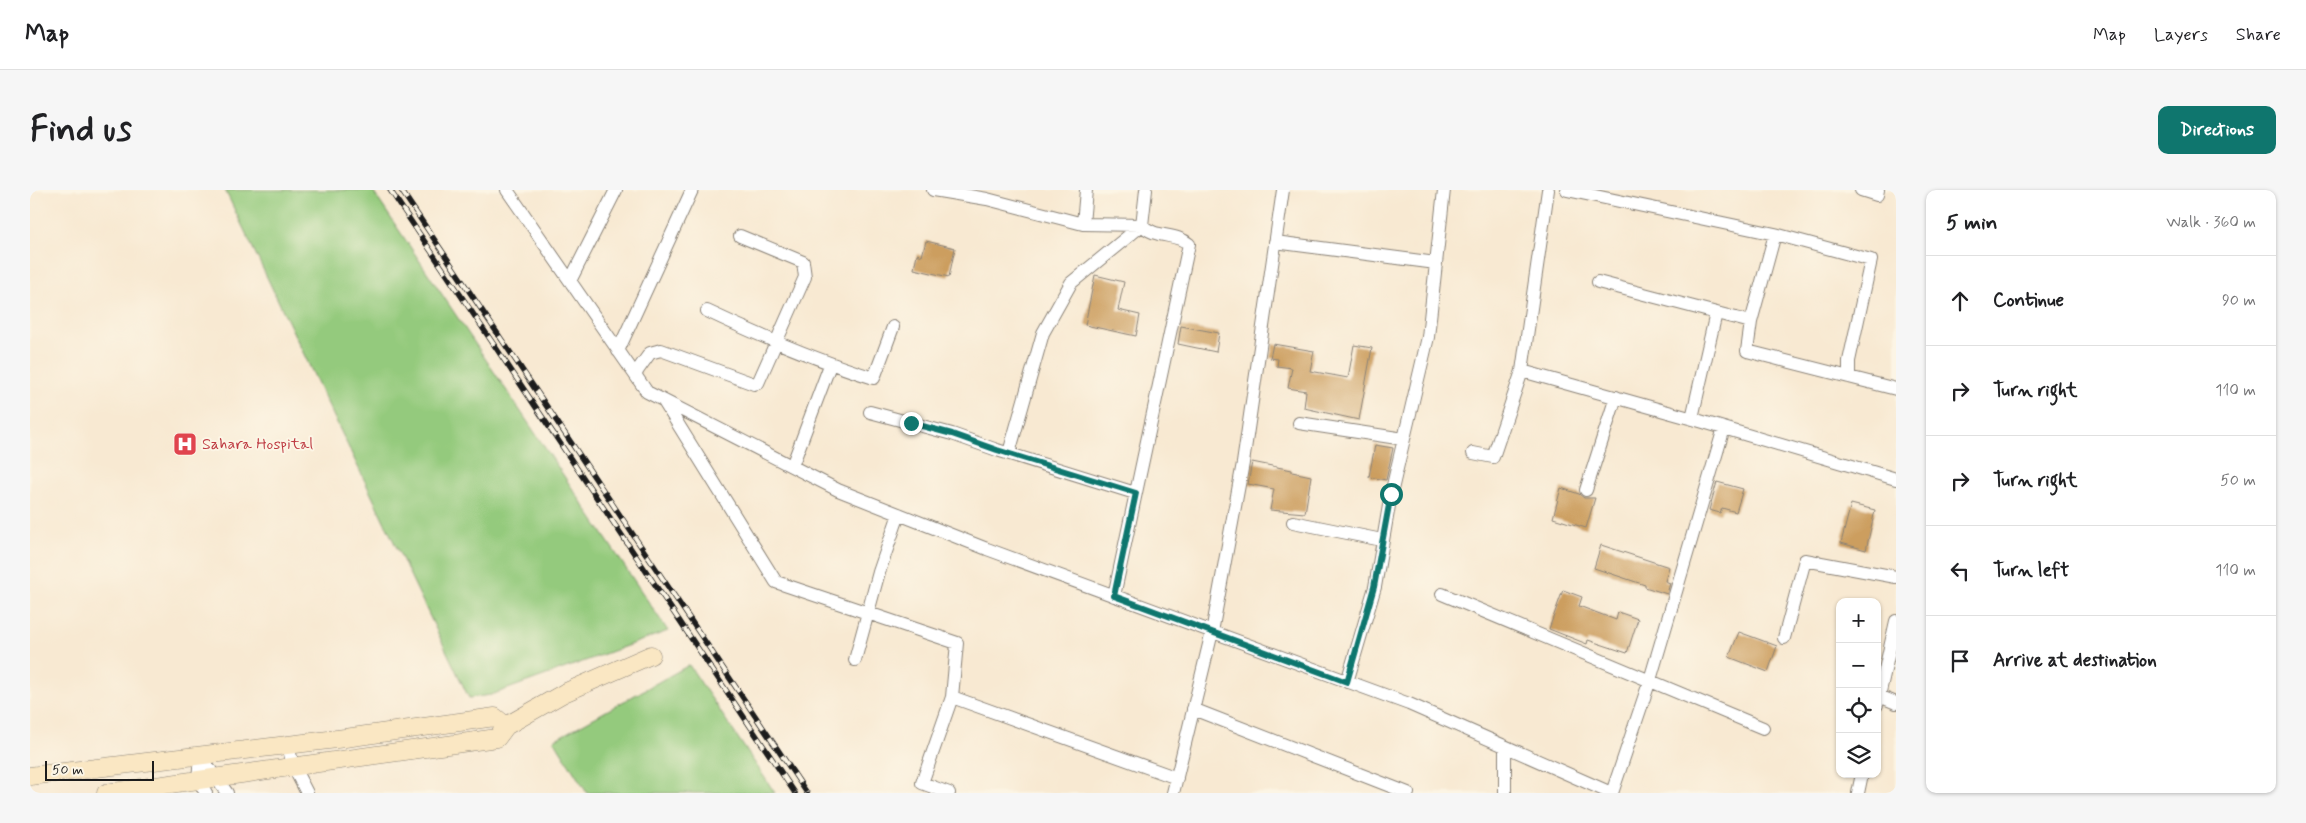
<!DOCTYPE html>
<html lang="en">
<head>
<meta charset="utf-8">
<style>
	body { margin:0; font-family:Mynerve,sans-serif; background:#f6f6f6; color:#202124 }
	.controls { position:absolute; right:15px; bottom:15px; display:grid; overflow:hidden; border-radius:10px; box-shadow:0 1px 4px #0004 }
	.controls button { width:45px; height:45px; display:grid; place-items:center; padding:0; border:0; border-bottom:1px solid #e0e0e0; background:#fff; color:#202124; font:25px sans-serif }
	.scale { position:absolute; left:15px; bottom:12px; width:109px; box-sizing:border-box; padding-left:5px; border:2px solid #1c1c1c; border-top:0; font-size:14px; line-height:18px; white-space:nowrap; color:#1c1c1c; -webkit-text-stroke:4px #fcf5e5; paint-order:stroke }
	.stop { position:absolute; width:15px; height:15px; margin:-11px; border:4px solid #0f766e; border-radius:50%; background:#fff }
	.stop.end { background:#0f766e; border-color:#fff; box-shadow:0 1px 5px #0008 }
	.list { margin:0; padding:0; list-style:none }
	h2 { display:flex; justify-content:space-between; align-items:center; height:65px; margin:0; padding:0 20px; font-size:21px }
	h2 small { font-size:16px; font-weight:400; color:#757577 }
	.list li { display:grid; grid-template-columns:32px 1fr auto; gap:15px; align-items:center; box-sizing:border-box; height:90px; padding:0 20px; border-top:1px solid #e0e0e0 }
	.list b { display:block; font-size:19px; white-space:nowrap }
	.list em { font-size:16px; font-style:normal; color:#757577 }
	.icon { flex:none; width:28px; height:28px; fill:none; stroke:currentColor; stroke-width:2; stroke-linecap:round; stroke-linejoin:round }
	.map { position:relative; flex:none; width:1866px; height:603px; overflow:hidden; border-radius:10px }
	header { display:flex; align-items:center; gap:30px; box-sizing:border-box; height:70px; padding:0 25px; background:#fff; border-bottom:1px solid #e0e0e0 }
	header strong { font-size:24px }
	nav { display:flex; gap:28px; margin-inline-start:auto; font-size:18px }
	.intro { display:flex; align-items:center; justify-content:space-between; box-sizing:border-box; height:120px; padding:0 30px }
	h1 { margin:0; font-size:35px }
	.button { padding:12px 22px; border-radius:10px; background:#0f766e; color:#fff; font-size:18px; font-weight:700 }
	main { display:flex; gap:30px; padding:0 30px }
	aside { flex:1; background:#fff; border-radius:10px; box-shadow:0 1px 4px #0004 }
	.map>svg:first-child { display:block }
	.green { fill:#94ca7d; stroke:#58734c }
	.building { fill:#cc9e5e }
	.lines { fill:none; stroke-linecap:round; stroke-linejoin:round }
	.street-casing { stroke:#8a8277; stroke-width:14 }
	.secondary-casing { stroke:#8a8277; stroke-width:19 }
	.street { stroke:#fff; stroke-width:12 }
	.secondary { stroke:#fae7c3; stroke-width:18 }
	.rail-casing { stroke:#1c1c1c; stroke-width:5.5 }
	.rail { stroke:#fcf5e5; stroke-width:4; stroke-dasharray:11; stroke-linecap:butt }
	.route { stroke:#0f766e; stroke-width:6 }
	.labels { text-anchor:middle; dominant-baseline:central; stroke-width:4; stroke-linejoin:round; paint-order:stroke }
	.health-label { font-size:16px; fill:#be3a42; stroke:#fcf5e5; text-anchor:start }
</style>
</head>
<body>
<header>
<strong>Map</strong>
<nav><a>Map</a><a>Layers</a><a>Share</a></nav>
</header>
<div class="intro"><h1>Find us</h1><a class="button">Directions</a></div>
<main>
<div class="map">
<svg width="1866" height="603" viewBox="0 0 1866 603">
	<rect width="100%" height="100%" fill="#fcf5e5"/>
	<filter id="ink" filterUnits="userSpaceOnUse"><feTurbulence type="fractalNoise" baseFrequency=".02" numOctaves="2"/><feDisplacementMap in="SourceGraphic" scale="10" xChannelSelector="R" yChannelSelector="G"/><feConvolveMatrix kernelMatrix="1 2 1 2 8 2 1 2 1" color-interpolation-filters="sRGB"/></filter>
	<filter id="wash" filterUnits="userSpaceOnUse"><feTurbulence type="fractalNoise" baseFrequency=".0096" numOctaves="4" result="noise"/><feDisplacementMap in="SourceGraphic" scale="20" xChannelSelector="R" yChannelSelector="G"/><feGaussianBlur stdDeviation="1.12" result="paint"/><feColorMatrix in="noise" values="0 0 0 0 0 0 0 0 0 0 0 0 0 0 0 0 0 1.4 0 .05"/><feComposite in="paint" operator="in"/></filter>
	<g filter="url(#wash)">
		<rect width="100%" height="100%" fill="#f8e9d2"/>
		<!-- green -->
		<path class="green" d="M195,0H342L638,441L461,505L439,508Z
			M659,475L745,603H557L524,550Z"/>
		<g id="blocks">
			<!-- building -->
			<path class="building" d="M896,51L925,58L919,87L884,79L887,64L892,66Z
				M1065,85L1094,92L1088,120L1110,125L1106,146L1055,135Z
				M1151,136L1189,143L1186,162L1148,154Z
				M1243,154L1284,161L1280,181L1318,188L1324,155L1342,158L1329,230L1274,218L1276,201L1258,198L1262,178L1247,176L1248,169L1240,168Z
				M1345,255L1363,258L1356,290L1339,287Z
				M1222,272L1262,280V282L1281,286L1275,323L1240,320L1244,299L1218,294Z
				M1687,292L1713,299L1706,322L1692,318L1690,323L1679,320Z
				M1531,298L1549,304L1554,308H1565L1556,338L1523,328Z
				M1821,314L1845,320L1836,360L1811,353Z
				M1571,355L1639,377L1635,391L1640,393L1637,404L1615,397V395L1564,378Z
				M1533,400L1552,407L1549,416L1586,430L1588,422L1608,429L1597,463L1558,450L1557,454L1519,439Z
				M1709,442L1747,456L1738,482L1699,467Z"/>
		</g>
	</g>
	<g filter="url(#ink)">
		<use href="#blocks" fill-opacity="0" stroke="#8a8277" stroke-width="1"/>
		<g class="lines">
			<!-- street casing -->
			<g class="street-casing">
				<path id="street" d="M477,0L617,202L808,300L957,359L1379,514L1581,603
					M903,0L957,9L1053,34L1112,35L1041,93L1013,143L979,263
					M1518,0L1492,181L1670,231L1866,289
					M1537,0L1745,44L1841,70L1819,171V187
					M1831,0L1847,5L1848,0
					M1053,34L1056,0
					M1245,52L1406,73
					M540,91L586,0
					M1568,92L1721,132L1717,161L1866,199
					M677,121C732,147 786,170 844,188L863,137
					M1721,132L1745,44
					M588,161L662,0
					M605,184L620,163L631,160L724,194L728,193L775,87L773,72L710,46
					M633,210L746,392L927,453L922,507L892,593L919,603
					M840,222L922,244L967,260L1105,303
					M1662,228L1686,123
					M1269,233L1374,249
					M1443,263L1463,267L1492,181
					M762,276L800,175
					M1556,300L1586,207
					M1263,332L1352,350
					M1412,404L1733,538
					M1084,406L1159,54C1145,42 1125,49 1112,35L1116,0
					M1754,448L1775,370L1866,387
					M825,470L849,382L869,324
					M1317,492L1345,397L1361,304L1398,147L1414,0
					M1849,506L1866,513
					M922,507L1147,588
					M1847,515L1866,431
					M1163,519L1378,603
					M258,555L263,576L277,603
					M170,566L197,603
					M170,566L168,590L176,603
					M1143,603L1182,442L1213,273L1253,0
					M1475,603V557
					M1582,603L1620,490L1694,238
					M1828,603L1832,584"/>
			</g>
			<!-- secondary casing -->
			<g class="secondary-casing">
				<path id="secondary" d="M0,586L315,548L465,527L476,536
					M76,603L467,548L476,536L534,503L621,465"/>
			</g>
			<!-- street -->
			<use href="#street" class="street"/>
			<!-- secondary -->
			<use href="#secondary" class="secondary"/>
			<!-- rail casing -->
			<g class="rail-casing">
				<path id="rail" d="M360,0L765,603
					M371,0L777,603"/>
			</g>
			<!-- rail -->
			<use href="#rail" class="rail"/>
		</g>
	</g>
	<g class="lines" filter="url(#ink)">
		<!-- route -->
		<path class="route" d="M881,233L922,244L967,260L1106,303L1084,406L1317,492L1344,397L1361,304"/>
	</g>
	<!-- icons -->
	<defs>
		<g id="hospital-square" transform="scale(1.25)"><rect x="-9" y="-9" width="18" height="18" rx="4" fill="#e0444e" stroke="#fcf5e5"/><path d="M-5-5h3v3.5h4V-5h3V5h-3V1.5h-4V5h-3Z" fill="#fff"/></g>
	</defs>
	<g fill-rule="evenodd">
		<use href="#hospital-square" x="155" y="254"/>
	</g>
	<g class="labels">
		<!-- health labels -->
		<g class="health-label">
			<text x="172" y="254">Sahara Hospital</text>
		</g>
	</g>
</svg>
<div class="controls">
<button>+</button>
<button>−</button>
<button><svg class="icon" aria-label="locate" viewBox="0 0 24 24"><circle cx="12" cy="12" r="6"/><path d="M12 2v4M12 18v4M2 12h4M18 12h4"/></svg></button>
<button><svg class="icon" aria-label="layers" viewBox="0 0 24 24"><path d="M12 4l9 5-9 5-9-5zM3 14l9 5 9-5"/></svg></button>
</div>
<div class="scale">50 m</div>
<div class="stop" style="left:1361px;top:304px"></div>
<div class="stop end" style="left:881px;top:233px"></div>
</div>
<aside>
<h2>5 min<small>Walk · 360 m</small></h2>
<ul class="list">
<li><svg class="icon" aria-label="ahead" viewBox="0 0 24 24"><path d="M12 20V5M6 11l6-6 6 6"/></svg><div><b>Continue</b></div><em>90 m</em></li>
<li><svg class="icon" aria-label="right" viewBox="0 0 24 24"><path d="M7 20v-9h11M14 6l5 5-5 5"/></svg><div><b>Turn right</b></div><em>110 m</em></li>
<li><svg class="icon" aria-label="right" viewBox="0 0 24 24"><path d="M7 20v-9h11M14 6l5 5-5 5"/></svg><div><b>Turn right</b></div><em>50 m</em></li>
<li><svg class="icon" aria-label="left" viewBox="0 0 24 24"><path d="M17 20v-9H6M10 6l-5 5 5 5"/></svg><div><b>Turn left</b></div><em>110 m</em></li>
<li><svg class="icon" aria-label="arrive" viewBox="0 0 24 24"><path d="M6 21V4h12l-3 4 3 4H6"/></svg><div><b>Arrive at destination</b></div></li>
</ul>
</aside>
</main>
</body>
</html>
